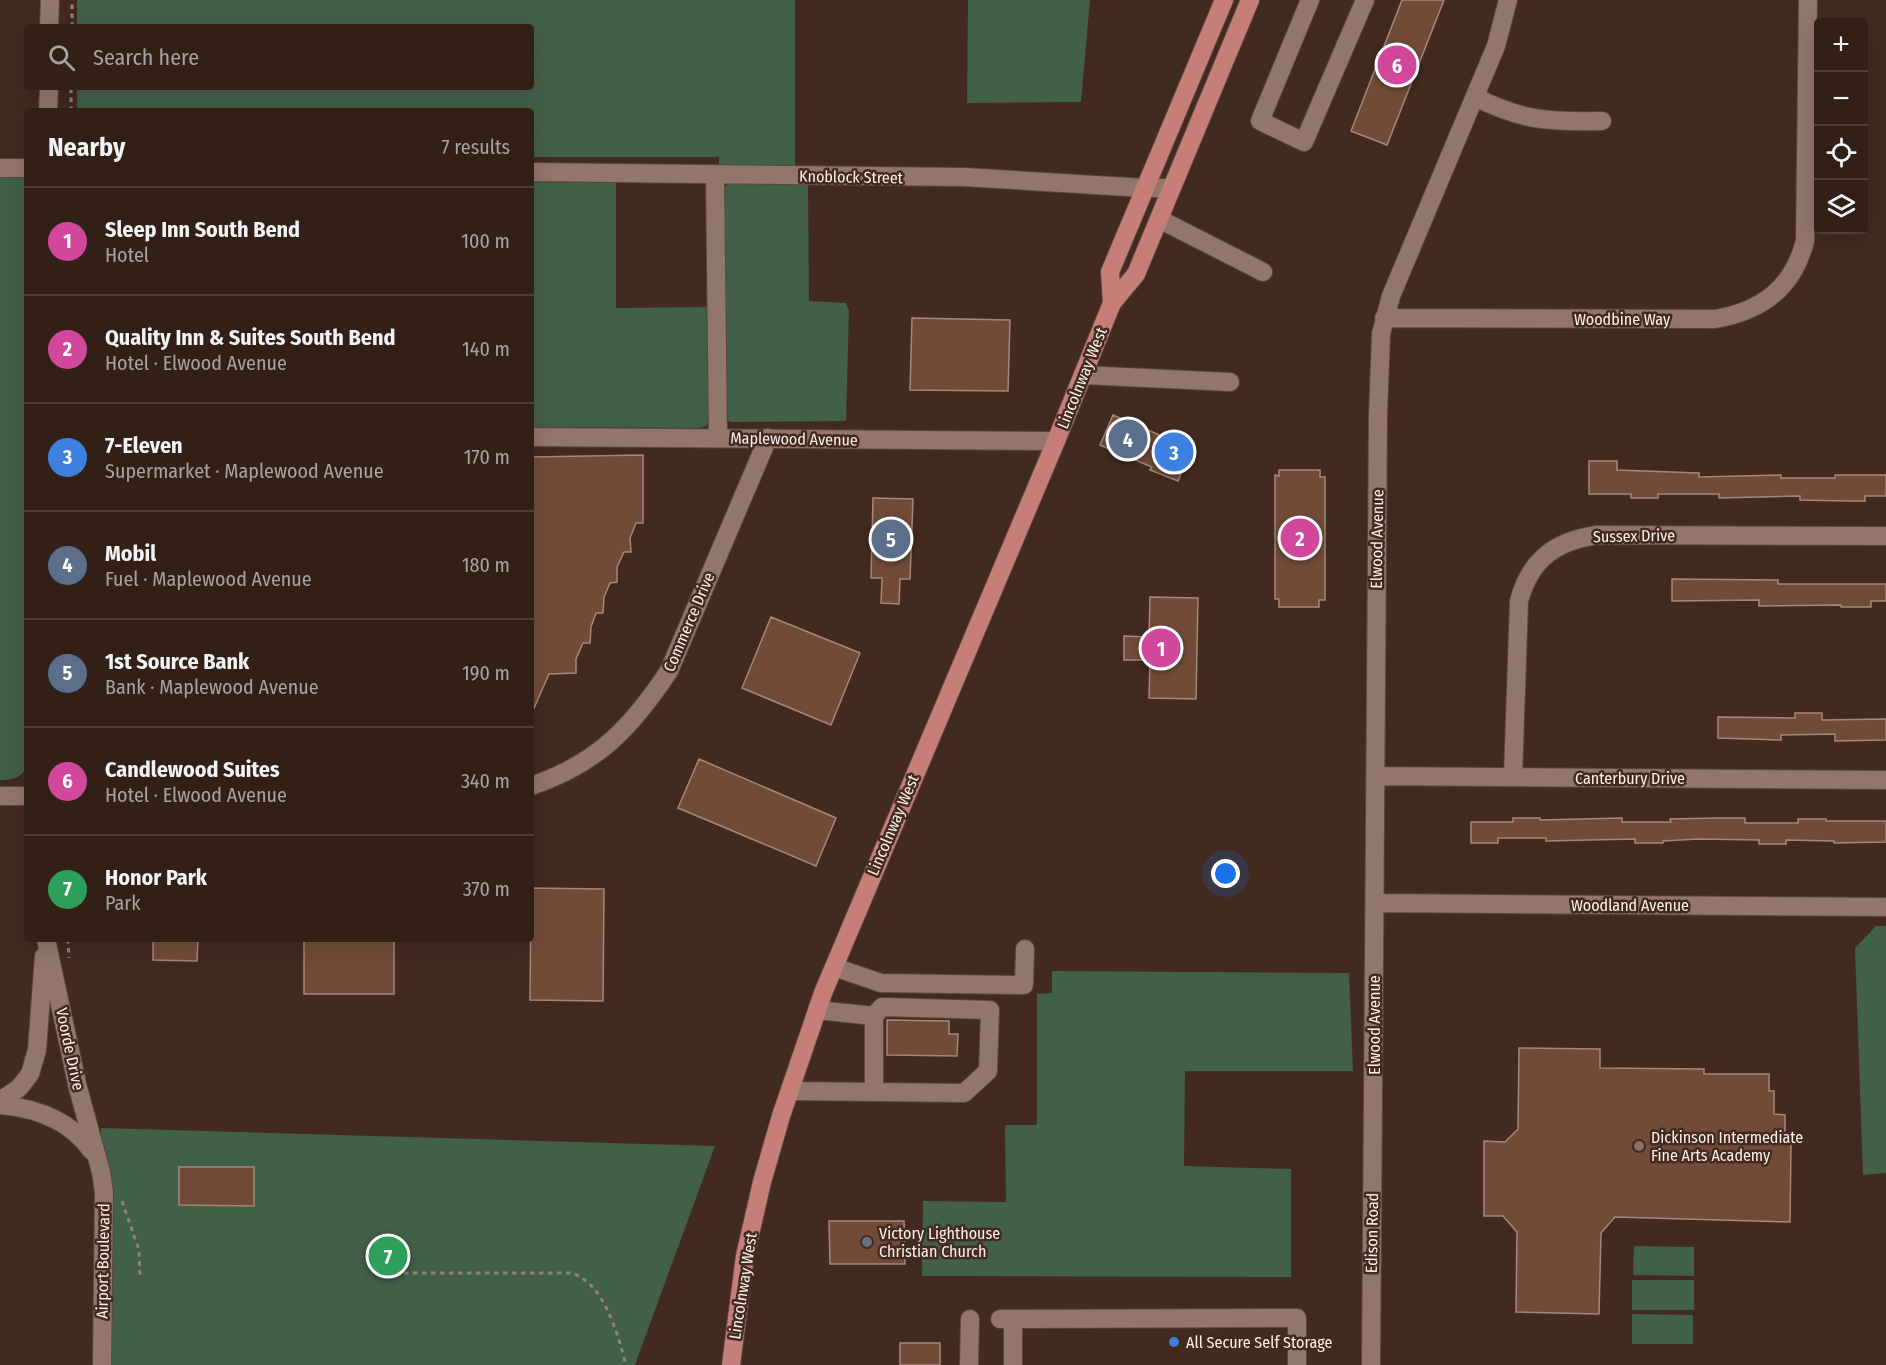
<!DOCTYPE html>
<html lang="en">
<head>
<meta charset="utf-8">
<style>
	body { margin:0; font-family:"Fira Sans Condensed",sans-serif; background:#3a2820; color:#f1f3f6 }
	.controls { position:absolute; right:18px; top:18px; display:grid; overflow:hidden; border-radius:6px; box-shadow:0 6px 24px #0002 }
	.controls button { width:54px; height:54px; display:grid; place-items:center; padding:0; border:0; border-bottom:2px solid #4d3e36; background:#322017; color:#f1f3f6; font:30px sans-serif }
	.you { position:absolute; left:1226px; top:874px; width:21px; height:21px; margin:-15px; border:4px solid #fff; border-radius:50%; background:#1a73e8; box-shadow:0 0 0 9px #1a73e833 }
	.badge { display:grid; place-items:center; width:39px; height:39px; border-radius:50%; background:#55cec4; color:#fff; font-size:20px; font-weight:700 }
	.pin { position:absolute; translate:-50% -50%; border:3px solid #fff; box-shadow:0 2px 6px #0006 }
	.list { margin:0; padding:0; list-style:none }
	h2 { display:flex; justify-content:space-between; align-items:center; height:78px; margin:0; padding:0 24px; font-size:26px }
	h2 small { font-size:20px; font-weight:400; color:#a8a3a1 }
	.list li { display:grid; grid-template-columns:39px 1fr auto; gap:18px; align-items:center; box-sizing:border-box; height:108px; padding:0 24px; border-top:2px solid #4d3e36 }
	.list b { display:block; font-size:22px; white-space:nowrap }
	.list p { margin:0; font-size:20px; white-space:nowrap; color:#a8a3a1 }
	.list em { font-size:20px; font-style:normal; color:#a8a3a1 }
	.icon { flex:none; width:33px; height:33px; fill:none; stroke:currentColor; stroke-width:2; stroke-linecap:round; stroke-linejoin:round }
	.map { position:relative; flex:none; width:1886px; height:1365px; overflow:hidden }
	.search { position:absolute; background:#322017; box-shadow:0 6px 24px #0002; left:24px; top:24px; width:510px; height:66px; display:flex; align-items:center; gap:15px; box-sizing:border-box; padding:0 21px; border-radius:6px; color:#a8a3a1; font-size:22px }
	.panel { position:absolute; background:#322017; box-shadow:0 6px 24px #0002; left:24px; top:108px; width:510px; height:834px; border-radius:6px }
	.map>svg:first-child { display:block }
	.green { fill:#425f48 }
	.building { fill:#724b38; stroke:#a5887b; stroke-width:1.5 }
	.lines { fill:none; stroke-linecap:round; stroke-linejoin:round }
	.minor-casing { stroke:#5b473d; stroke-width:20 }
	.major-casing { stroke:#5b473d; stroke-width:20 }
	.path { stroke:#948077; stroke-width:3; stroke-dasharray:4.5 4.5; stroke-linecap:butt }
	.minor { stroke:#927669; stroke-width:18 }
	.major { stroke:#c67e79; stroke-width:18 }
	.education-dot { fill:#8d6e63; stroke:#422a1f; stroke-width:2 }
	.worship-dot { fill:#6b7280; stroke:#422a1f; stroke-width:2 }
	.shop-dot { fill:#3f7fe0; stroke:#422a1f; stroke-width:2 }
	.labels { text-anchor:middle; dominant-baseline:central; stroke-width:5; stroke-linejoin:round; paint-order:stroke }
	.street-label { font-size:16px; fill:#fef0ea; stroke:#422a1f }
	.poi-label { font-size:16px; fill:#fef0ea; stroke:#422a1f; text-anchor:start }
</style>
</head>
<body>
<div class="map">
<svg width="1886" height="1365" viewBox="0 0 1886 1365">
	<rect width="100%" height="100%" fill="#422a1f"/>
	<!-- green -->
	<path class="green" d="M77,0H795V166L719,165V157H531V111H77V87H531V27H77Z
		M968,0H1090L1081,102L967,103Z
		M0,176L27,178V767C21,778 12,780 0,780Z
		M729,181L808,182L809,301L846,303L849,311L846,421L730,422L724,417L719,197Z
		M531,182L616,183V308L709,307L712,418L706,426L699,428L531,427V369H533L534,347H531Z
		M1876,926H1886V1173L1863,1175L1855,948Z
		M1052,971L1349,973L1353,1071H1185L1184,1166L1291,1169V1277L922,1276L923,1201L1006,1202L1005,1125H1037V994L1052,993Z
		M101,1128L715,1146L635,1365H100Z
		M1634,1246L1694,1247V1276L1633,1275Z
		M1632,1280H1694V1310H1632Z
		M1632,1314L1693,1315V1344H1632Z"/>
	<!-- building -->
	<path class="building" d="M1402,0H1444L1387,145L1351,131Z
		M912,318L1010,320L1008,391L910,390Z
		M1113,415L1164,437L1165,435L1193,445L1178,481L1150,470L1152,467L1100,445Z
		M643,455V523H636L630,538L631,552H624L617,567V582L610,583L604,597L603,613H596L591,627L590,643H583L576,659V673L549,674L531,715V457Z
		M1589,461H1617V470L1699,473V477L1781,475V478H1835V475H1886V496H1865V501H1847L1800,500V496L1719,498V494H1658V498H1631V494H1589Z
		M1279,470H1320V477H1325V600H1319V607H1279V599H1275V475L1279,476Z
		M873,498L913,499L910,579H900L899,604L881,603L882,578H871Z
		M1672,579L1778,580V584H1886V601H1871V607H1841V605L1759,606V600L1672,601Z
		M1150,597L1198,598L1196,699L1149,698L1150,660H1124V636L1149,637Z
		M771,617L860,653L831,725L742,688Z
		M1795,713H1822V720L1886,719V740L1835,741V734L1781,735V740L1718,738V717L1795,718Z
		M699,759L836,818L816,866L678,808Z
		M1513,818H1540V820L1622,818V822H1671L1670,819L1718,818H1745V823H1798V819H1826V821H1886V842L1834,843V841L1786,840V844H1759V840L1698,839L1663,841V843H1635V839L1546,841V838H1498V843H1471V822H1513Z
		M531,888L604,889L603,1001L530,1000Z
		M153,939H198L197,961L153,960Z
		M304,939H394V994H304Z
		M887,1020L949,1021V1034H958L957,1056L887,1055Z
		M1519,1048L1600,1049V1068L1704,1069V1074H1769V1091H1774V1114L1785,1115V1143H1791L1790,1222L1615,1217L1601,1233L1599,1314L1516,1312L1517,1232L1503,1216H1484V1141L1505,1142L1518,1129Z
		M179,1167H254V1206L179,1205Z
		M829,1221H904L905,1264H830Z
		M900,1343H940V1365H900Z"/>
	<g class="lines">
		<!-- minor casing -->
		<g class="minor-casing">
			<path id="minor" d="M1310,0L1260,121L1304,142L1365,0
				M49,27L50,0
				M1475,97C1523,121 1550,122 1602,121
				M48,111L49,87
				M0,168H27
				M531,172L964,177L1145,188H1171
				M715,174L718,438
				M1159,219L1263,272
				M1384,318L1715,319C1762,311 1793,288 1805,241L1808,0
				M1083,375L1230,382
				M531,437L1056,441
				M1375,776L1886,780
				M1513,777L1519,601C1530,560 1555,541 1597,535L1886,536
				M531,786C597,764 631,728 669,671L768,438
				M0,796H27
				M1375,903L1886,907
				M46,939L78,1088L101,1172L104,1192L102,1365
				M834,967L881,983L1024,985L1025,949
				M790,1091L964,1093L988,1071L990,1010L882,1007L874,1016L817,1010
				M874,1091V1016
				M0,1101L19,1088L30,1074L37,1050L44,956
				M0,1105C36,1108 70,1120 92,1151
				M1000,1319L1297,1318V1365
				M969,1365L970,1319
				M1013,1365V1319
				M1371,1365L1378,415L1381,334L1391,296L1496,46L1508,0"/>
		</g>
		<!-- major casing -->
		<g class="major-casing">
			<path id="major" d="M1112,303L1110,272L1224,0
				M731,1365L745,1256L762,1182L781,1116L823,993L1056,441L1112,303L1136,274L1250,0"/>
		</g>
		<!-- path -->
		<path class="path" d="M72,27V0
			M71,111V87
			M68,939L69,958
			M122,1201L139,1250L140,1278
			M377,1273H571C604,1282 618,1335 626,1365"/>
		<!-- minor -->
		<use href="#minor" class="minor"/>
		<!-- major -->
		<use href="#major" class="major"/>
	</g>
	<!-- markers -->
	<circle class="education-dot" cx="1639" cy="1146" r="6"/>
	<circle class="worship-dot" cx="867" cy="1242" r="6"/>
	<circle class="shop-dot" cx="1174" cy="1342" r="6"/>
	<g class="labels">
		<!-- street labels -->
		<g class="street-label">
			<text transform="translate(851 177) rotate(1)">Knoblock Street</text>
			<text x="1622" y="319">Woodbine Way</text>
			<text transform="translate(1082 378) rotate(-68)">Lincolnway West</text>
			<text transform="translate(794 439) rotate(1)">Maplewood Avenue</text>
			<text transform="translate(1634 536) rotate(-1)">Sussex Drive</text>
			<text transform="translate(1377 539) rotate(-89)">Elwood Avenue</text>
			<text transform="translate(689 622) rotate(-67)">Commerce Drive</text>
			<text x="1630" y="778">Canterbury Drive</text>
			<text transform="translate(893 825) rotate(-67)">Lincolnway West</text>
			<text x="1630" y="905">Woodland Avenue</text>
			<text transform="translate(1374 1025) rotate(-90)">Elwood Avenue</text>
			<text transform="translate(70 1049) rotate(78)">Voorde Drive</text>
			<text transform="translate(1372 1233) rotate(-89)">Edison Road</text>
			<text transform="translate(103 1261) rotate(-89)">Airport Boulevard</text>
			<text transform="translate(743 1286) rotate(-81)">Lincolnway West</text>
		</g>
		<!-- poi labels -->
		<g class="poi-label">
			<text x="1651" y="1137">Dickinson Intermediate<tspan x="1651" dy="18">Fine Arts Academy</tspan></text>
			<text x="879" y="1233">Victory Lighthouse<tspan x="879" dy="18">Christian Church</tspan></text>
			<text x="1186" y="1342">All Secure Self Storage</text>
		</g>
	</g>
</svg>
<div class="controls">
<button>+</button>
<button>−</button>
<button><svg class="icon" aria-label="locate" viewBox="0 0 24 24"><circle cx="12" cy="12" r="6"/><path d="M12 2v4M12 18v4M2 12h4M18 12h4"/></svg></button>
<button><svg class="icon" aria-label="layers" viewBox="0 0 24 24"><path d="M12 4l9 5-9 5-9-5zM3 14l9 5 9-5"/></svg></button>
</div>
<div class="you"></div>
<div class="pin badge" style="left:1161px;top:648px;background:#d1479c">1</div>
<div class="pin badge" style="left:1300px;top:538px;background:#d1479c">2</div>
<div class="pin badge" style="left:1174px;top:452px;background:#3f7fe0">3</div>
<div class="pin badge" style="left:1128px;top:439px;background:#5c6f8a">4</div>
<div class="pin badge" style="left:891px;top:539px;background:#5c6f8a">5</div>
<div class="pin badge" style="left:1397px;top:65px;background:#d1479c">6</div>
<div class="pin badge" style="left:388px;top:1256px;background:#2e9e5b">7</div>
<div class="search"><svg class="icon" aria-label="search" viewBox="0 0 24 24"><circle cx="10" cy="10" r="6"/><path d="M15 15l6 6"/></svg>Search here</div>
<section class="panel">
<h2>Nearby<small>7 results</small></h2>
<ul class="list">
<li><span class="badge" style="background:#d1479c">1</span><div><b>Sleep Inn South Bend</b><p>Hotel</p></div><em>100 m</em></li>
<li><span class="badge" style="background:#d1479c">2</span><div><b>Quality Inn &amp; Suites South Bend</b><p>Hotel · Elwood Avenue</p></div><em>140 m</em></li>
<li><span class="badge" style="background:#3f7fe0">3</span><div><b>7-Eleven</b><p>Supermarket · Maplewood Avenue</p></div><em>170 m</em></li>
<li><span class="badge" style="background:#5c6f8a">4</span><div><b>Mobil</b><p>Fuel · Maplewood Avenue</p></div><em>180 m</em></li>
<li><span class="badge" style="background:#5c6f8a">5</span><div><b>1st Source Bank</b><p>Bank · Maplewood Avenue</p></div><em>190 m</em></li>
<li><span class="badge" style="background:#d1479c">6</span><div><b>Candlewood Suites</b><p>Hotel · Elwood Avenue</p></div><em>340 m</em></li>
<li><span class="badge" style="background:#2e9e5b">7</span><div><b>Honor Park</b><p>Park</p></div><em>370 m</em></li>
</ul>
</section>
</div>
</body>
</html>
